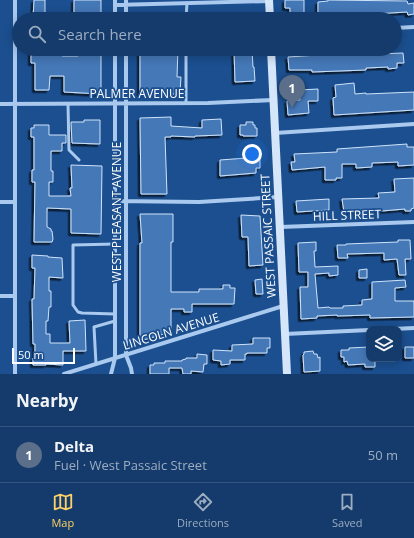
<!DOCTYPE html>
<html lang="en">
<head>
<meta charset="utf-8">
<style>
	body { margin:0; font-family:"Open Sans",sans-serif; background:#214673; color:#f1f3f6 }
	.controls { position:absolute; right:12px; bottom:12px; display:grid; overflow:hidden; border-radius:8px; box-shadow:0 2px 10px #0003 }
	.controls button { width:36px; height:36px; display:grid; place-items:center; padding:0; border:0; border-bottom:1px solid #33557e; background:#143b6b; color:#f1f3f6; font:20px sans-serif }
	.scale { position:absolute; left:12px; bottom:10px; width:63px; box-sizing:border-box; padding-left:4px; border:2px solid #fff; border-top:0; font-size:11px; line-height:14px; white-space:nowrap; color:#fff; -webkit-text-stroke:3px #1b4f8f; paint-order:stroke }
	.you { position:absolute; left:252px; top:154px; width:14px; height:14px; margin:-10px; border:3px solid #fff; border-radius:50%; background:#1a73e8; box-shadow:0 0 0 6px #1a73e833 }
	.badge { display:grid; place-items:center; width:26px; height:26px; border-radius:50%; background:#ffd166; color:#fff; font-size:13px; font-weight:700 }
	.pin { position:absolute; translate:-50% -33px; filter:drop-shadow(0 1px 2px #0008) }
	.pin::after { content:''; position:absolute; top:21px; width:14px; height:12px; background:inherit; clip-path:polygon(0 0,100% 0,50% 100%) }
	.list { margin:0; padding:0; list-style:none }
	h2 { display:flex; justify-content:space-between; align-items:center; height:52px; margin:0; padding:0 16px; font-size:17px }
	h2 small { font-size:13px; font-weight:400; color:#9dadc1 }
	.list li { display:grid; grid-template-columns:26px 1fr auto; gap:12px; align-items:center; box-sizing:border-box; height:56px; padding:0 16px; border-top:1px solid #33557e }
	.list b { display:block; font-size:15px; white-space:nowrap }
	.list p { margin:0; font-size:13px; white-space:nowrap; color:#9dadc1 }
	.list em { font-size:13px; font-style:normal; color:#9dadc1 }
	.icon { flex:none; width:22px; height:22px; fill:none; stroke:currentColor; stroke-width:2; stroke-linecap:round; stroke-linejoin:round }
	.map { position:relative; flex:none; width:414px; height:374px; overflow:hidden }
	.search { position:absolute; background:#143b6b; box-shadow:0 2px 10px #0003; left:12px; right:12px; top:12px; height:44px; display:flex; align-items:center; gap:10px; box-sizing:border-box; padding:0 14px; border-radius:22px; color:#9dadc1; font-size:15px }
	.sheet { height:108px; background:#143b6b }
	nav { display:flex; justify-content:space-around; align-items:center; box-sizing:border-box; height:56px; border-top:1px solid #33557e; background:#143b6b; font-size:11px; color:#9dadc1 }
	nav a { display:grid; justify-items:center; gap:2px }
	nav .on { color:#ffd166 }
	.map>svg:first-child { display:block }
	.building { fill:#4478b7; stroke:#cfe3fa; filter:url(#shadow) }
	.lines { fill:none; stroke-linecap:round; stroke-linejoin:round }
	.lane { stroke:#a9c9ee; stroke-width:3 }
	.street { stroke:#a9c9ee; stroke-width:4 }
	.secondary { stroke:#d6e6fa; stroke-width:8 }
	.labels { text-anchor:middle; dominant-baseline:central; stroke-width:3.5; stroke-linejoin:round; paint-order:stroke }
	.street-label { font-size:12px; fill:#fff; stroke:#1b4f8f }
</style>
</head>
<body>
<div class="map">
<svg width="414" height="374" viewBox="0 0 414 374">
	<defs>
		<filter id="shadow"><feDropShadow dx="-2.5" dy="2.5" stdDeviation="0" flood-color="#0009"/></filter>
	</defs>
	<rect width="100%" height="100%" fill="#1b4f8f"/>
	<!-- building -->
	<path class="building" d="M34,0H45V19H33Z
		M74,0H101V17H74Z
		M285,0H304V19H290V8H285Z
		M328,0L407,1L408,4L414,3V14L408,15L407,12L325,17V19H318V2L328,1Z
		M62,49V56H78L79,49H101V94L64,92V76H50L49,90H35V63H31V50Z
		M140,49H178L177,77H181L180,93H178V94H140Z
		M234,49H252L253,67H254L255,81L235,82Z
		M365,52L378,53V54L403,53L404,63H397V68L388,69V67L366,68V70L312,72V70H289L288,57Z
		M354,83L355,94L366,93V94L414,92V110L334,115L333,98L336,97L335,85Z
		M318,89V101H308L309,113L288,115L287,101L300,100L299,90Z
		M171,117V126L202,128V120L221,119L222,135L195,136V137L171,136V137H165L167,194H141L140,118Z
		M84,120H100V144L72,143L71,122H84Z
		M246,122H253V125H255V128H257V136H243V135H240V125H246Z
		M34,125H49V135H66V143H62V151H51V171H53V182H49V196H71L70,188H72L71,165L102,166L101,234L71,233V209L47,208V227L51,229V231H52L53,239L52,242H34L35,182H32V170H34V137H31V128H34Z
		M407,144V147H414V165L398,166V162L372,163V167L356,168V164H342V178H336V180H325V167L292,170L291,162H295L294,154L337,152V149Z
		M260,157V168H256V173L220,176V160Z
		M414,178V208L411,209V211H405V209L382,211V210L344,212L342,199L379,198L378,193L395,192L394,179Z
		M329,199V210L297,212L296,201Z
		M140,214H173V242H171V292H199V289H223V285H230V288H235L234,304H192V312H184V309H171V332L140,341V243H142Z
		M241,215L260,216L263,265L249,266L248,237H242Z
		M398,240H410L411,259H405L406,275H399L397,259L384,260V253L347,254L348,258H338L337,245H346V244L398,242Z
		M316,242V251H314L315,267L338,266V275L329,276V273L315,274L318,308L329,307L330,308H343V306L362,305V300L372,299V282L405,280L406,287L395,288V301H414V317L370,318V315L337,316V315L317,316V318L301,319L300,287H308V272H299L298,243Z
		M32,255L48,256V257L62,258L63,278L49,277V291H51V307H49L48,321H46V334H50V343H70L69,321L85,320L86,351H63V365L46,364V365H33V358H35V344H33L32,299H34L35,268H32Z
		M367,269V278H359V270Z
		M262,279L263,294H256L255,280Z
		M253,338H270V348H267V353H247V354H245V360H230V364L221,365V361L213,360V350L232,351V345L253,344Z
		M369,347V359H375V367H365V364L348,365L347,361L344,362V357H341V350H349V348Z
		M405,347H414V358H405Z
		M313,351L314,354H317L318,358L320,357V371L304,372L303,355L304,354V352Z
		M197,354L207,355V364H204L203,372L191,371V374H183L182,368H169V374H150V365H154V363H165V361H182V360L186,359V358H197Z"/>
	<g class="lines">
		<!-- lane -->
		<path class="lane" d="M186,19L187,3
			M186,103V49
			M68,104L69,150L79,160
			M115,244L73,245V305L78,312L82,313L115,314
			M96,364L94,327L115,321"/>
		<!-- street -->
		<path class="street" d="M126,0V19
			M115,5L269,1
			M115,19V0
			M395,28L414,27
			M126,49V355L131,368L132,374
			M0,104L208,103L273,100
			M275,133L414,124
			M115,201L199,202L278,197
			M0,202H15
			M280,227L414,222
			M0,296H15
			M393,329L414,328
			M285,334L369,330
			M15,374V0
			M64,374L283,306
			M111,374L115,358V49"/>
		<!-- secondary -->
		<path class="secondary" d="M269,0L270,19
			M271,49L287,374"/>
	</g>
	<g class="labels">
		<!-- street labels -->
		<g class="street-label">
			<text x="137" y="93">PALMER AVENUE</text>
			<text transform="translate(116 212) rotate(-90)">WEST PLEASANT AVENUE</text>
			<text transform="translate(347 215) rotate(-2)">HILL STREET</text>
			<text transform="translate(268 236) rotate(-93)">WEST PASSAIC STREET</text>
			<text transform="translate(171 331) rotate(-17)">LINCOLN AVENUE</text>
		</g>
	</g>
</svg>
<div class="controls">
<button><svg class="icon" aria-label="layers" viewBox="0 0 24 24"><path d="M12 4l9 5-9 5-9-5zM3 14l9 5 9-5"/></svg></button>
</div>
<div class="scale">50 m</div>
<div class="you"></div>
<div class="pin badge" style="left:292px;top:108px;background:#5c6f8a">1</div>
<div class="search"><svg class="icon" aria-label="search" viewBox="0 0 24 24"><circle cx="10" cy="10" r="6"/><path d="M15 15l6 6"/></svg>Search here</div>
</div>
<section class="sheet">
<h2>Nearby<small></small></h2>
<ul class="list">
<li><span class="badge" style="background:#5c6f8a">1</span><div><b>Delta</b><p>Fuel · West Passaic Street</p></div><em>50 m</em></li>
</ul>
</section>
<nav>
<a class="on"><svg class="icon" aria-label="map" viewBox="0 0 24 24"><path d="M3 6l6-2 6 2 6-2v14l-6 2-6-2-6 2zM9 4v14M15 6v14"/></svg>Map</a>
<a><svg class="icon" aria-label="directions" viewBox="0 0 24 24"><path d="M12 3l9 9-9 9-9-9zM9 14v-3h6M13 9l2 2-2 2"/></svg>Directions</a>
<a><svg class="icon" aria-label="saved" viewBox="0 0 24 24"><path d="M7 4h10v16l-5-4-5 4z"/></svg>Saved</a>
</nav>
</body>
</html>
